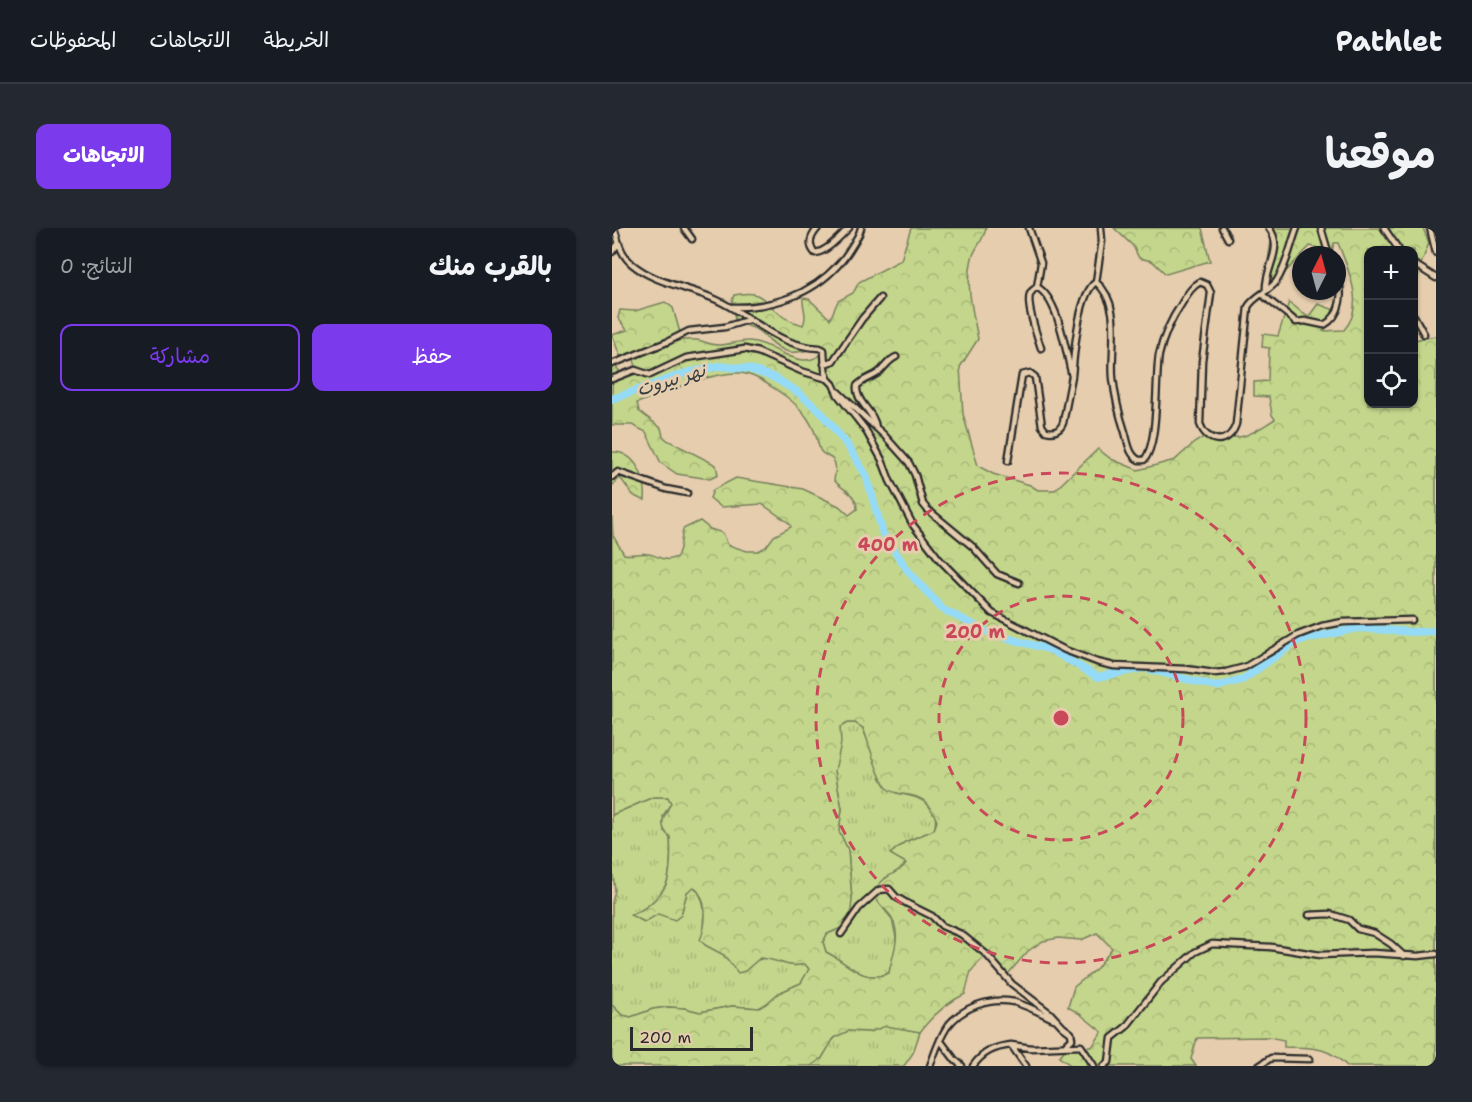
<!DOCTYPE html>
<html lang="ar">
<head>
<meta charset="utf-8">
<style>
	body { margin:0; font-family:"Shantell Sans","Playpen Sans Arabic",sans-serif; background:#242831; color:#f1f3f6; direction:rtl }
	.controls { position:absolute; right:18px; top:18px; display:grid; overflow:hidden; border-radius:12px; box-shadow:0 2px 4px #0004 }
	.controls button { width:54px; height:54px; display:grid; place-items:center; padding:0; border:0; border-bottom:2px solid #363941; background:#171b24; color:#f1f3f6; font:30px sans-serif }
	.compass { position:absolute; left:680px; top:18px; width:54px; height:54px; border-radius:50%; background:#171b24; box-shadow:0 2px 4px #0004; rotate:6deg }
	.scale { position:absolute; left:18px; bottom:15px; width:123px; box-sizing:border-box; padding-left:6px; border:3px solid #2b2b2b; border-top:0; font-size:16px; line-height:21px; white-space:nowrap; color:#2b2b2b; -webkit-text-stroke:4px #e5cdae; paint-order:stroke }
	.list { margin:0; padding:0; list-style:none }
	h2 { display:flex; justify-content:space-between; align-items:center; height:78px; margin:0; padding:0 24px; font-size:26px }
	h2 small { font-size:20px; font-weight:400; color:#9ea1a6 }
	.actions { display:flex; gap:12px; padding:18px 24px }
	.actions a { flex:1; padding:14px 0; border:2px solid #7c3aed; border-radius:12px; text-align:center; font-size:21px; color:#7c3aed }
	.actions .main { background:#7c3aed; color:#fff }
	.icon { flex:none; width:33px; height:33px; fill:none; stroke:currentColor; stroke-width:2; stroke-linecap:round; stroke-linejoin:round }
	.map { position:relative; flex:none; width:824px; height:838px; overflow:hidden; direction:ltr; border-radius:12px }
	header { display:flex; align-items:center; gap:36px; box-sizing:border-box; height:84px; padding:0 30px; background:#171b24; border-bottom:2px solid #363941 }
	header strong { font-size:28px }
	nav { display:flex; gap:33px; margin-inline-start:auto; font-size:21px }
	.intro { display:flex; align-items:center; justify-content:space-between; box-sizing:border-box; height:144px; padding:0 36px }
	h1 { margin:0; font-size:42px }
	.button { padding:15px 27px; border-radius:12px; background:#7c3aed; color:#fff; font-size:21px; font-weight:700 }
	main { display:flex; gap:36px; padding:0 36px }
	aside { flex:1; background:#171b24; border-radius:12px; box-shadow:0 2px 4px #0004 }
	.map>svg:first-child { display:block }
	.grass { fill:url(#grass-tufts); stroke:#77805b; stroke-width:1.5 }
	.forest { fill:url(#forest-crowns); stroke:#77805b; stroke-width:1.5; fill-rule:evenodd }
	.lines { fill:none; stroke-linecap:round; stroke-linejoin:round }
	.river { stroke:#95dbf7; stroke-width:8 }
	.street-casing { stroke:#2b2b2b; stroke-width:9 }
	.street { stroke:#e5cdae; stroke-width:4.5 }
	.ring { fill:none; stroke:#c94859; stroke-width:3; stroke-dasharray:10 8 }
	.labels { text-anchor:middle; dominant-baseline:central; stroke-width:6; stroke-linejoin:round; paint-order:stroke }
	.water-label { font-size:18px; font-style:italic; fill:#363d3f; stroke:#e5cdae }
	.centre { fill:#c94859; stroke:#e5cdae; stroke-width:3 }
	.ring-label { font-size:18px; text-anchor:middle; font-weight:bold; fill:#c94859; stroke:#e5cdae; stroke-width:6; stroke-linejoin:round; paint-order:stroke }
</style>
</head>
<body>
<header>
<strong>Pathlet</strong>
<nav><a>الخريطة</a><a>الاتجاهات</a><a>المحفوظات</a></nav>
</header>
<div class="intro"><h1>موقعنا</h1><a class="button">الاتجاهات</a></div>
<main>
<div class="map">
<svg width="824" height="838" viewBox="0 0 824 838">
	<defs>
		<pattern id="grass-tufts" width="24" height="20" patternUnits="userSpaceOnUse" patternTransform="scale(1.5)"><rect width="24" height="20" fill="#c3d68b"/><path d="M3 7l-1-3M5 7V3M7 7l1-3M15 17l-1-3M17 17v-4M19 17l1-3" fill="none" stroke="#a8b878"/></pattern>
		<pattern id="forest-crowns" width="20" height="18" patternUnits="userSpaceOnUse" patternTransform="scale(1.5)"><rect width="20" height="18" fill="#c3d68b"/><path d="M2 6a3 3 0 1 1 6 0M12 15a3 3 0 1 1 6 0" fill="none" stroke="#a8b878"/></pattern>
	</defs>
	<rect width="100%" height="100%" fill="#e5cdae"/>
	<filter id="ink" filterUnits="userSpaceOnUse"><feTurbulence type="fractalNoise" baseFrequency=".0167" numOctaves="2"/><feDisplacementMap in="SourceGraphic" scale="12" xChannelSelector="R" yChannelSelector="G"/><feConvolveMatrix kernelMatrix="1 2 1 2 8 2 1 2 1" color-interpolation-filters="sRGB"/></filter>
	<g filter="url(#ink)">
		<!-- grass -->
		<path class="grass" d="M235,495H244L250,499L262,527L284,565C306,568 330,576 322,602L293,614L279,626L294,635L289,642L273,650L265,672L280,691L284,709V718L277,745C251,757 235,734 214,724L211,714L215,706L223,703L240,672L236,622L227,603L230,581L223,543L228,499Z
			M41,569H56L59,575L51,588L52,603L58,609C59,620 59,647 54,656C48,669 32,683 19,687L32,694L46,685L63,691L69,687L75,664L81,658C98,673 90,698 93,717L112,727L122,740C131,738 147,730 155,730C172,731 173,741 193,736L197,741L189,755L167,765L154,776L147,780L120,778L88,784L72,780L56,779L41,781L19,789L10,787L0,777V675L3,662L0,638V587Z
			M274,797L308,804L301,825L292,838H199L210,830L219,814L226,807L236,803L258,804Z"/>
		<!-- forest -->
		<path class="forest" d="M299,0H374C372,12 363,19 360,30C353,57 361,84 366,111L348,139L351,186L366,238L381,246L418,257L426,262H443L486,221L499,231L526,242L563,232L582,215L598,205C630,215 637,207 663,191L660,187L657,169L642,168V154L656,153L657,122L658,120L650,119L651,106L666,108L677,74L692,86L697,88L706,76L728,84L711,103L732,102C754,78 736,41 726,15H722L720,23L698,18L666,52L660,51L655,39L661,0H811L817,15L808,39L802,68V22H756V176H802V112L824,108V838H735C714,817 699,820 672,819V812L657,809L585,810L579,831L584,838H460L447,829L455,819H480L490,804L468,786L456,779L462,759L485,740L500,720L485,705L469,712L446,710L431,713L416,723L395,747L374,727L359,743L353,766C334,775 320,788 308,804L274,798L258,804L236,803L222,810L210,830L199,838H0V777L10,787L19,789L41,781L56,779L72,780L88,784L120,778L147,780L154,776L167,765L189,755L197,741L193,736C174,741 167,731 148,730L133,743L126,745L112,727L93,717L88,712C95,696 96,671 82,659L75,664L69,687L63,692L46,686L33,694L18,687C32,683 47,670 54,657C59,647 59,620 58,609C45,597 52,589 59,575L56,569H41L0,587V289L1,308L12,326C21,328 28,324 37,326C49,328 50,335 65,329L68,320L71,301L88,293L98,301L111,305L116,317L135,323H146L154,319L162,308L179,299L177,295L150,276L109,279L98,270L101,262L124,250L173,258L191,261L227,278L237,287L245,281C245,265 231,263 222,252C229,222 210,233 207,219C202,195 191,181 172,167C158,158 144,146 127,145C99,144 52,165 25,175L27,183L49,200L51,208L55,212L104,237L106,247L98,251L65,246L49,235L34,204L20,197H0V133L11,148L25,141L20,126L9,130L0,107L15,102L6,90L8,82L23,83L53,74L61,80L70,112C76,112 84,111 89,113C96,115 100,117 107,117C117,117 126,113 136,113C162,113 189,149 214,122C203,118 190,126 177,124C164,121 156,109 145,102C139,98 130,97 123,92L120,73L122,67C150,61 150,72 169,87C176,93 183,94 191,97C196,86 190,80 191,70L197,71L218,91L226,73L241,65L247,54L289,32ZM235,495H243L251,500C257,514 266,552 276,561C280,564 285,565 290,566C311,568 317,574 325,593L322,602L293,614L278,626L294,635C287,646 273,646 266,658C258,673 273,679 280,690C290,709 280,727 277,745C251,757 235,734 214,724L211,714L215,706L231,699L238,692L240,672L236,622L227,603L230,581L223,543L229,515L228,499Z
			M502,0H590L598,33L554,46L540,33L527,30L521,18Z
			M0,224C24,223 35,252 33,272C17,269 17,259 8,250L0,258Z"/>
		<g class="lines">
			<!-- river -->
			<path class="river" d="M0,171L74,145L107,138L137,141L163,150L187,165L207,182L236,218L254,247L271,306L297,344L330,381L380,406L439,422L486,449L532,440L604,459L630,452L685,413L746,400L801,404L824,403"/>
			<!-- street casing -->
			<g class="street-casing">
				<path id="street" d="M2,0C7,14 8,26 20,36C44,56 77,59 105,72C140,88 166,119 208,120L212,122L213,141L216,151
					M72,0L80,11
					M206,0C199,8 195,16 203,25C215,24 228,8 237,0
					M417,0L429,35L425,59C422,61 420,62 418,66C414,78 425,107 429,120
					M610,0L616,11
					M709,0L717,27
					M772,0L787,22
					M818,0L824,25
					M0,24L6,16
					M802,36L824,50
					M484,54C511,77 498,119 501,150C503,169 507,186 513,204C516,214 517,227 527,232H532C547,216 543,150 547,127C551,109 560,90 570,75C575,67 579,59 588,54L595,57L599,65L590,133L588,196C595,216 617,218 624,196L636,79C642,68 656,64 664,54C675,38 678,18 685,0
					M484,54L490,13L489,0
					M425,59C447,71 454,125 460,148C462,127 466,66 484,54
					M654,63C652,40 673,21 657,0
					M650,66C661,77 674,84 684,94L693,93L712,97C729,88 732,65 725,49
					M120,79C159,80 199,67 226,37C233,30 242,15 247,6L249,0
					M802,88L812,106
					M0,136L55,114L77,103L113,99L136,92
					M212,136L221,133L250,91L268,70
					M0,151L23,142L38,147L74,130L133,121L146,124L189,143L216,151L221,156L226,167L253,201L270,232L278,253L301,297L328,332L380,385L453,422L485,434L502,438L574,441L602,445L614,444L633,439L686,407L710,398L731,394L800,392
					M226,164L272,207L297,235L303,247L311,276L315,281L361,319L385,346L407,355
					M264,200C263,184 243,174 245,158C251,151 259,150 266,145C273,140 275,133 284,129
					M396,233L410,147L418,145L423,149L430,198L434,203C441,205 448,203 451,195L460,148
					M0,249L6,244L54,261L75,265
					M697,687L718,686L737,692L746,701L762,705L779,716L792,728
					M229,706L247,680L267,662L277,661L284,669L296,676L320,688L330,698L349,706L374,726L400,756L438,785L451,799L459,805L460,811L453,818
					M328,812L343,832L350,838
					M399,817L419,820L469,818L482,838
					M318,838C323,825 327,811 335,799C350,779 378,769 402,774C416,778 429,785 442,791
					M361,838C371,824 382,819 399,817L414,838
					M492,838L497,834L500,810L514,799L549,754L583,724L600,716L659,719L708,727L761,725L806,728L824,726
					M647,838L659,830L698,831"/>
			</g>
			<!-- street -->
			<use href="#street" class="street"/>
		</g>
	</g>
	<!-- distance rings -->
	<g class="ring">
		<circle cx="449" cy="490" r="122"/>
		<circle cx="449" cy="490" r="245"/>
	</g>
	<g class="labels">
		<!-- water labels -->
		<g class="water-label">
			<text transform="translate(59 152) rotate(-17)">نهر بيروت</text>
		</g>
	</g>
	<circle cx="449" cy="490" r="9" class="centre"/>
	<g class="ring-label">
		<text x="276" y="323">400 m</text>
		<text x="363" y="410">200 m</text>
	</g>
</svg>
<div class="controls">
<button>+</button>
<button>−</button>
<button><svg class="icon" aria-label="locate" viewBox="0 0 24 24"><circle cx="12" cy="12" r="6"/><path d="M12 2v4M12 18v4M2 12h4M18 12h4"/></svg></button>
</div>
<svg class="compass" viewBox="-18 -18 36 36"><path d="M0-13l5 13h-10z" fill="#e53935"/><path d="M0 13l5-13h-10z" fill="#9ea1a6"/></svg>
<div class="scale">200 m</div>
</div>
<aside>
<h2>بالقرب منك<small>النتائج: 0</small></h2>
<ul class="list">
</ul>
<div class="actions"><a class="main">حفظ</a><a>مشاركة</a></div>
</aside>
</main>
</body>
</html>
